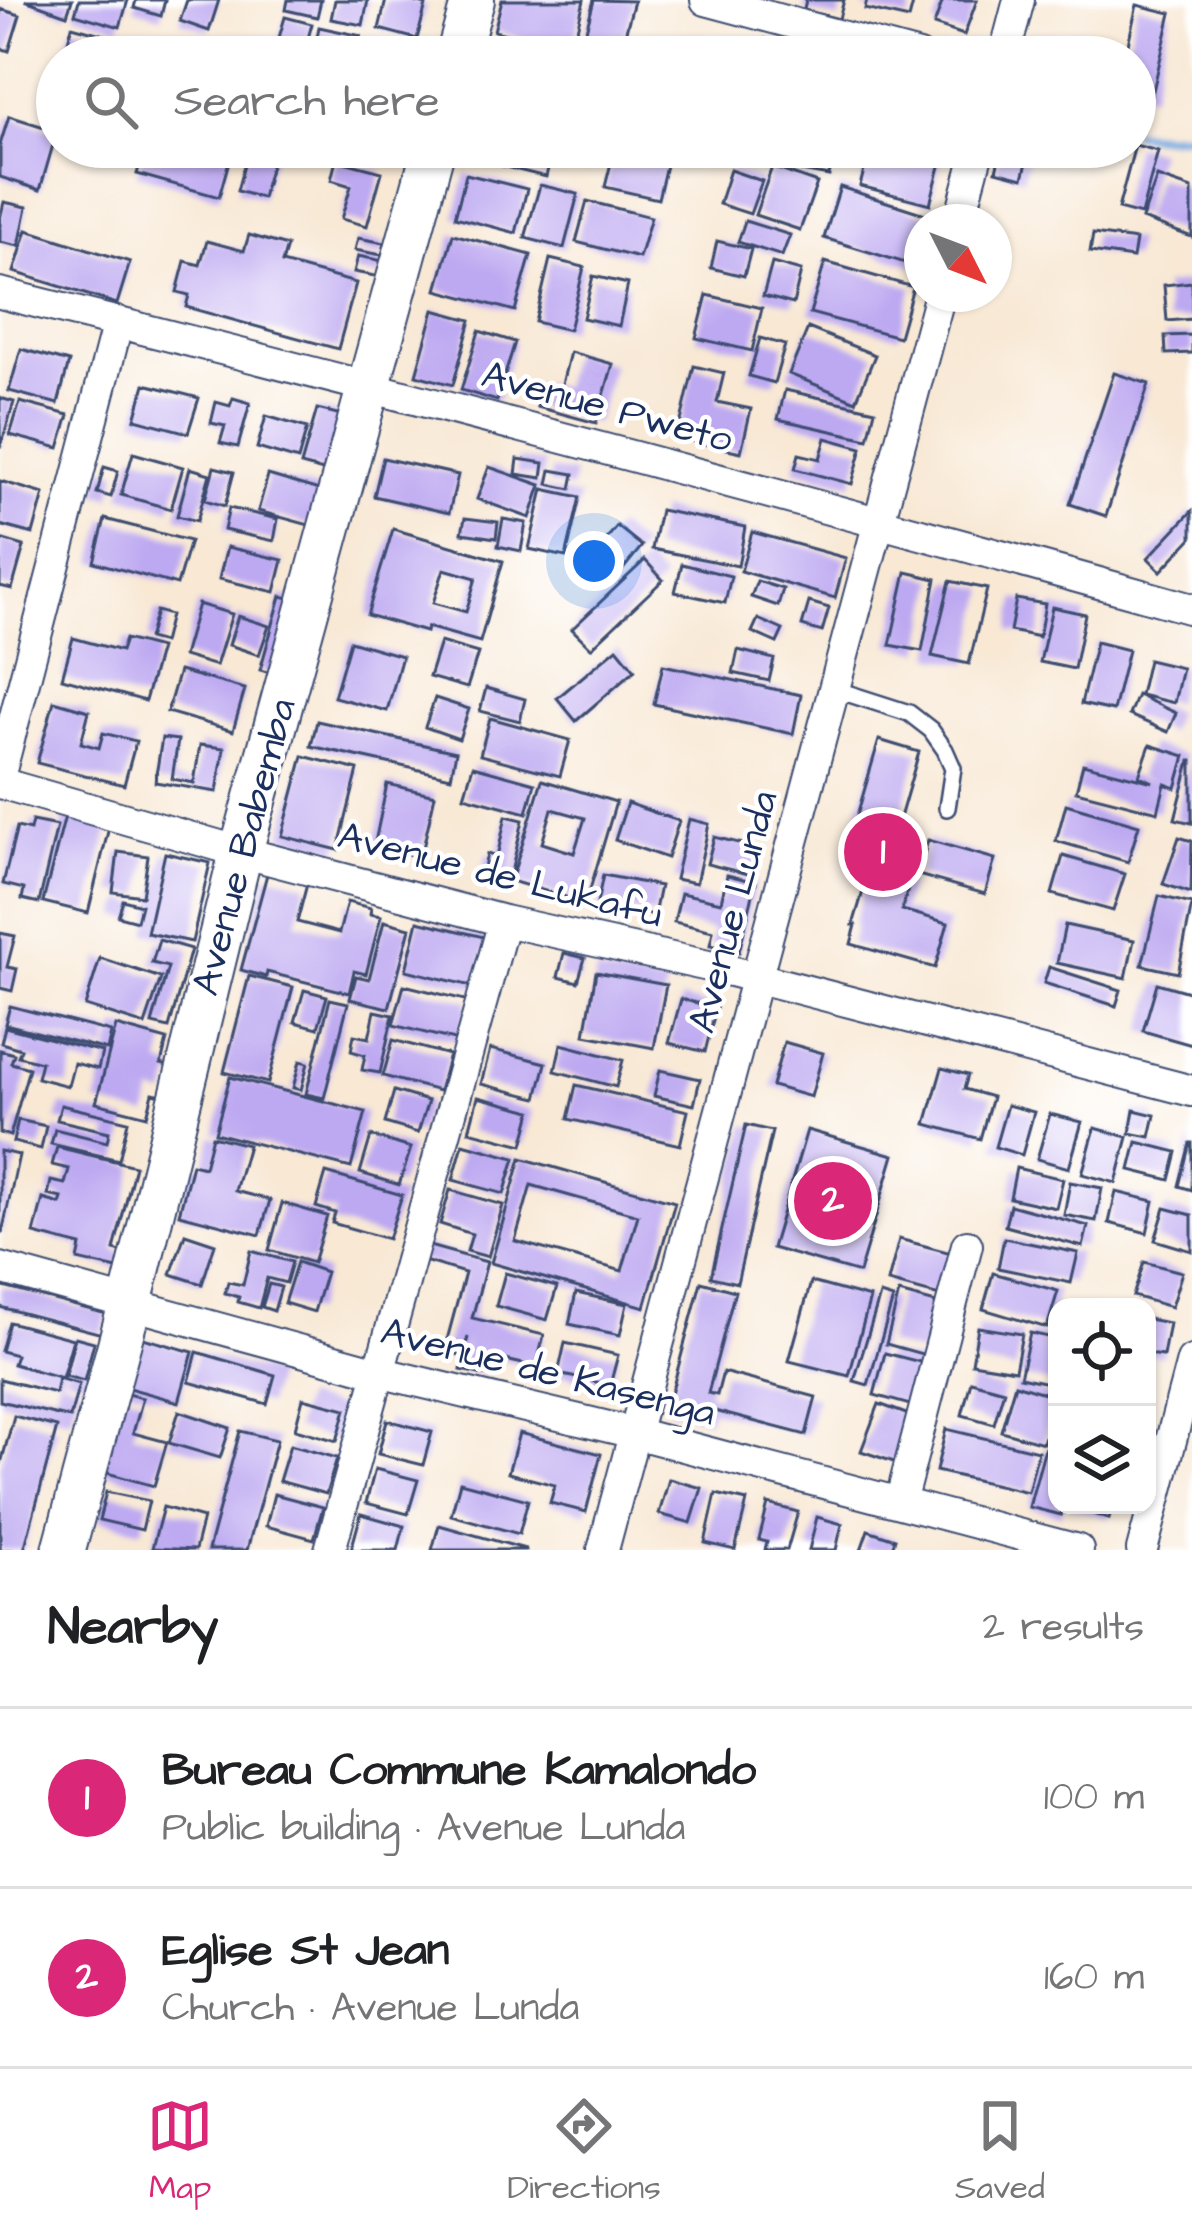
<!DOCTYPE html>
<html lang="en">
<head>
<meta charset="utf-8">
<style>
	body { margin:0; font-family:"Architects Daughter",sans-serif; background:#f6f6f6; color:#202124 }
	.controls { position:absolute; right:36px; bottom:36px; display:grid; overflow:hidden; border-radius:24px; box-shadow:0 3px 9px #0004 }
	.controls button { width:108px; height:108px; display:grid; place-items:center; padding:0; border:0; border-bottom:3px solid #e0e0e0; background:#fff; color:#202124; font:60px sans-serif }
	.compass { position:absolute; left:904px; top:204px; width:108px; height:108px; border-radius:50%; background:#fff; box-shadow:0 3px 9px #0004; rotate:132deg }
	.you { position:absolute; left:594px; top:561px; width:42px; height:42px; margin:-30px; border:9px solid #fff; border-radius:50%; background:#1a73e8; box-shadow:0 0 0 18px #1a73e833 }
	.badge { display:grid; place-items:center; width:78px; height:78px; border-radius:50%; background:#db2777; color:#fff; font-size:39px; font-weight:700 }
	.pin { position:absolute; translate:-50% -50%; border:6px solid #fff; box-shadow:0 3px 12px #0006 }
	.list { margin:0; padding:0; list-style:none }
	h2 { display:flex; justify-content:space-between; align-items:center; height:156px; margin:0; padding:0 48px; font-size:51px }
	h2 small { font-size:39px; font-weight:400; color:#757577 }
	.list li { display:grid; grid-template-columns:78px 1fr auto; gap:36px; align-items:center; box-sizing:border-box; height:180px; padding:0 48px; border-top:3px solid #e0e0e0 }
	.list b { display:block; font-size:45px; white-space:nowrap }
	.list p { margin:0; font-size:39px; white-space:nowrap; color:#757577 }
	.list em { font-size:39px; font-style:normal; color:#757577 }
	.icon { flex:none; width:66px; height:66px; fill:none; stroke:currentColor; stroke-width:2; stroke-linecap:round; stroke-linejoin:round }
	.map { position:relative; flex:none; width:1192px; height:1550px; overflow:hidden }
	.search { position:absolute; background:#fff; box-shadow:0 3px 9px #0004; left:36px; right:36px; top:36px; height:132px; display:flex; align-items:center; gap:30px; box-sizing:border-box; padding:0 42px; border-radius:66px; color:#757577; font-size:45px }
	.sheet { height:516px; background:#fff }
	nav { display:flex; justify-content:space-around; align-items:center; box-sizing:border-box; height:168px; border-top:3px solid #e0e0e0; background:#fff; font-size:33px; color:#757577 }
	nav a { display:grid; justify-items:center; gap:6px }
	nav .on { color:#db2777 }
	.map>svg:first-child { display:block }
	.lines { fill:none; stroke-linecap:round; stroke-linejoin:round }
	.stream { stroke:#71a7df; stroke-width:9 }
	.building { fill:#bda9f1; fill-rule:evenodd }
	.lane-casing { stroke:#3c4b70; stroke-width:20 }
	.street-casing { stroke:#3c4b70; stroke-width:34 }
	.secondary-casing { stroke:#3c4b70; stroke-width:46 }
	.lane { stroke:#fff; stroke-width:15 }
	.street { stroke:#fff; stroke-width:30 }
	.secondary { stroke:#fff; stroke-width:42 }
	.labels { text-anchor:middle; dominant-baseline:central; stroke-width:9; stroke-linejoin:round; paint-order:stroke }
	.street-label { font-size:39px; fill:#1b2f5e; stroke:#fff }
</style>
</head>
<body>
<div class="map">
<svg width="1192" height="1550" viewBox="0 0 1192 1550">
	<rect width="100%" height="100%" fill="#fff"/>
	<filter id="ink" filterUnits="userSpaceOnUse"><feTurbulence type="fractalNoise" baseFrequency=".00833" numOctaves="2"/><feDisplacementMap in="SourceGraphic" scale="24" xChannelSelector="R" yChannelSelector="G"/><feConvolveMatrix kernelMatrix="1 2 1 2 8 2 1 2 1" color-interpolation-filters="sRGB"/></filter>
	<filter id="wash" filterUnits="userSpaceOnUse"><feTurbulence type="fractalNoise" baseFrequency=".004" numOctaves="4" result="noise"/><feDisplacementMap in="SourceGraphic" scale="48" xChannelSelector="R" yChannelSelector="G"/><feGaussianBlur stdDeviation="2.7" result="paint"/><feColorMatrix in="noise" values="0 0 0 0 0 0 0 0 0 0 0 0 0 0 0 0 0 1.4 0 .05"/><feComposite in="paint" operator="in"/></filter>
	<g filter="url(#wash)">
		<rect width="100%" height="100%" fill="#f8e8d4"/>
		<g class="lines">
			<!-- stream -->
			<path class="stream" d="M1135,133L1164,136L1192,135"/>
		</g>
		<g id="blocks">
			<!-- building -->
			<path class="building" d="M25,0H72L67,15Z
				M79,0H128L120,27L75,14Z
				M136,0H165L161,16L134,8Z
				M187,0H219L209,31L180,21Z
				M288,0H321L317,17L286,10Z
				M335,0H368L363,25L331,19Z
				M386,0H408L426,5L417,39L379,29Z
				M502,0H584L572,50L494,31Z
				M594,0L634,1L619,57H579Z
				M806,0H844L839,19L804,10Z
				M867,0H914L909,19L865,9Z
				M943,0H977L964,35L934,25Z
				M1137,5L1171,13L1152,95L1135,91V57H1125Z
				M0,9L20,15L9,51L0,48Z
				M285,17L312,24L303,56L276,48Z
				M72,26L116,38L111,57H64Z
				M319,27L361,36L356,57H313Z
				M125,39L157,47L154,57H120Z
				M765,39L821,56V57H760Z
				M385,43L414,50L412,57H381Z
				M9,116L57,131L40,190L0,177V145Z
				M1135,145L1158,151L1141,215L1118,209Z
				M145,147H207L231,154L219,197L137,174Z
				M249,147H276L262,198L237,191Z
				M468,147H553L546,177L465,157Z
				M615,147L670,148L658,199L605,187Z
				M800,147H835L829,176L796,170Z
				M870,147H913L943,155L930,204L860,186Z
				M1002,147H1031L1023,178L996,171Z
				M336,160L382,172L367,226L341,219L351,186L331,180Z
				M772,167L817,183L800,230L755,215Z
				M730,170L762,181L750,214L719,204Z
				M466,174L527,189L516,233L455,217Z
				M1157,177L1192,189V237L1142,219Z
				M540,185L578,194L564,248L525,238Z
				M840,187L934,217L932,222H922V255L918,267L824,238Z
				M587,201L651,217L639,258L576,242Z
				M4,202L27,207L19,246L0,242V219Z
				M745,221L790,235L782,256L738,242Z
				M27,230L130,262L117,304L14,272Z
				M453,234L531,255L515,311L437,290Z
				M1093,234L1136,240L1133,258L1090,252Z
				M249,235L287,246L282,263L356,283L338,349L186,307L189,295L177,292L185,261L200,265L207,241L244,251Z
				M358,238L385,243L382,255L355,250Z
				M717,241L751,249L744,276L711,268Z
				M358,256L383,261L380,277L354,272Z
				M550,259L584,267L569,330L535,322Z
				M825,262L913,287L899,337L810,313Z
				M772,263L801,271L793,304L763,296Z
				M593,276L628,284L619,326L583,318Z
				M1192,282V319L1167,321L1164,285Z
				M707,295L762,308L752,351L696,338Z
				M434,310L471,320L453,385L416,375Z
				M808,328L875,355L856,401L789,374Z
				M479,331L515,342L497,401L461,390Z
				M1192,335V353L1166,354L1165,336Z
				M760,338L785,345L774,383L749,376Z
				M21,349L69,362L58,404L9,391Z
				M570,352L613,364L596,423L537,407L544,383L561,388Z
				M694,366L724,373L717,402L751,409L741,452L677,438Z
				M1114,373L1149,384L1106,516L1070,504Z
				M145,384L199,398L188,433L135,419Z
				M785,390L875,410L868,439L778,419Z
				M0,398L14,402L1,446H0Z
				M233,398L250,403L238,447L220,443L225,426L211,423L216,402L230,406Z
				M20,402L69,415L59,448L10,435Z
				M317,409L346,416L330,473L301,465Z
				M266,416L307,428L298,460L257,448Z
				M826,438L862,448L852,484L795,469L799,454L820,459Z
				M133,453L183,467L171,509L121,495Z
				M383,458L458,475L449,513L374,496Z
				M518,459L544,463L542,478L516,474Z
				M104,467L118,471L111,497L97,493Z
				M214,467L234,472L225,506L205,500Z
				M489,467L541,485L530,518L477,499Z
				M190,468L210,474L197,521L177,516Z
				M551,470L574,474L571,489L548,484Z
				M268,475L326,492L316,527L258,511Z
				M0,481L44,494L33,534L0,525Z
				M543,489L580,497L566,557L529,549Z
				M229,508L278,519L274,541L224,530Z
				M660,510L745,527L738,566L652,549Z
				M1192,511V538L1161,571L1148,558Z
				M465,518L498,522L496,538L462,533Z
				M105,519L190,541L177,585L94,562Z
				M503,519L526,523L521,551L498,546Z
				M617,526L642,546L613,582L588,562Z
				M393,529L503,561L480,642L427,627L426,632L367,615ZM444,569L476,578L466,612L433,603Z
				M752,532L846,558L835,598L741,571Z
				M0,539L24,546L12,589L0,586Z
				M227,547L283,560L275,592L219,579Z
				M645,560L663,580L591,648L572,629Z
				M682,564L731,576L725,603L675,592Z
				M906,572L936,579L922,651L890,645Z
				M757,581L783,589L778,606L751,597Z
				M950,581L987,589L969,664L932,656Z
				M281,596L301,601L281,676L260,670Z
				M1016,599L1045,604L1039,637L1010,631Z
				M809,602L829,608L822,632L802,626Z
				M198,604L232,614L216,666L183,656Z
				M1052,607L1085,614L1074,669L1040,662Z
				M156,611L170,615L163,643L148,639Z
				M238,616L269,626L259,655L229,645Z
				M758,619L783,630L777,643L752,632Z
				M73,638L121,651L125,639L160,648L145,701L62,678Z
				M350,641L402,656L387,711L334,697Z
				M440,642L478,653L467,688L429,677Z
				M1096,642L1128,650L1113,711L1081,704Z
				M617,648L635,670L576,721L557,698Z
				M738,650L774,659L769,681L733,673Z
				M1148,660L1182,668L1174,703L1140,695Z
				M663,665L801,695L793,734L654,704Z
				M179,671L245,689L233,731L167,712Z
				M486,688L525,699L520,721L480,711Z
				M1137,695L1176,713L1168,732L1129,715Z
				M435,698L469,709L459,739L425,727Z
				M54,701L89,711L81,743L99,748L103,733L136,741L124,785L37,763Z
				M490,718L570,740L560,776L480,755Z
				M317,721L456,752L451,777L311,746Z
				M162,738L178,740L172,779L194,783L200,745L224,748L217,792L155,782Z
				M879,740L919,752L895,835L921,843L902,910L948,923L935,968L851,944L856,925H853L870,868L844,860Z
				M1150,745L1185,756L1176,788L1165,784L1158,812L1076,791L1083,764L1153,782L1139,776Z
				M303,756L358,770L338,850L282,836Z
				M1190,761H1192V823L1175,819Z
				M473,766L535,783L527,813L464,796Z
				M542,780L616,802L586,903L511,881ZM552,809L585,818L574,853L542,843Z
				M387,784L435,795L421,857L374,847Z
				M627,803L679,821L667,858L615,840Z
				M1066,804L1139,825L1128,862L1056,841Z
				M65,816L109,827L88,913L43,902Z
				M506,816L523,820L507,890L480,884L487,854L497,857Z
				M689,819L709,824L696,883L675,879Z
				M32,821L57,826L39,903L22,899L24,889L3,884L17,827L30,830Z
				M714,837L759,848L752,875L707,864Z
				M1179,837L1192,841L1191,893L1163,884Z
				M928,840L995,859L985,894L918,875Z
				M118,852L148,856L142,896L113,892Z
				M165,853L210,863L192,942L147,933Z
				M1063,856L1125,874L1113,911L1052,894Z
				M267,874L307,884L297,922L339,933L347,902L371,908L370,914L381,916L366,974L354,971L349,993L267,972L266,977L241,970Z
				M603,875L660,886L654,915L597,904Z
				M727,875L756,882L739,952L710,945L713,931L674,922L681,893L721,902Z
				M1159,896L1192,904L1178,973L1142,965Z
				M123,900L141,905L137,921L118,916Z
				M384,921L410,928L389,1008L350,999L356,976L369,979Z
				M418,921L488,938L475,987L406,970Z
				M1065,925L1134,940L1126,978L1057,963Z
				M0,933L15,936L7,967L17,969L12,991L0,988Z
				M159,940L191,949L169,1028L152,1024L168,967L152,963Z
				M564,953L585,958L578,982L558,977Z
				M100,958L161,978L145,1025L85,1006Z
				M1049,967L1121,990L1116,1006L1044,983Z
				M596,972L666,985L654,1048L585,1035Z
				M249,976L293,987L268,1083L224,1072Z
				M1157,983L1192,993V1045L1143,1031Z
				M404,985L469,1001L458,1041L393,1025Z
				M304,990L327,996L318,1028L295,1022Z
				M330,999L348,1003L324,1098L306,1094Z
				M681,999L716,1008L705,1052L669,1043Z
				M10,1006L111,1032L107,1050L5,1024Z
				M375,1011L393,1015L380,1073L362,1070L365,1055L351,1051L354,1035L369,1038Z
				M116,1026L167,1040L161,1064L174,1068L166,1096L153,1093L147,1116L96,1103Z
				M5,1027L102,1052L98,1069L74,1063L68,1086L37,1078L41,1062L18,1056L21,1049L1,1043Z
				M393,1040L449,1055L439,1091L383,1076Z
				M784,1042L823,1053L811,1097L772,1086Z
				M561,1044L623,1060L616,1087L555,1071Z
				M490,1049L546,1063L537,1098L481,1084Z
				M0,1050L14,1054L11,1063L29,1068L10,1136L0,1133Z
				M300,1061L308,1063L301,1090L293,1088Z
				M942,1068L968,1075L964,1089L992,1097L980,1139L926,1124Z
				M660,1070L700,1079L694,1105L654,1096Z
				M230,1077L366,1112L351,1168L215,1133Z
				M576,1085L688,1111L680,1145L568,1119Z
				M394,1091L428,1101L418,1133L385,1123Z
				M478,1097L532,1111L523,1145L469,1131Z
				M61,1105L128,1121L119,1160L51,1144L55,1129L107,1142L109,1132L57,1120Z
				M1007,1105L1034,1112L1022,1155L995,1147Z
				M1134,1110L1155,1115L1150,1137L1130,1133Z
				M1050,1114L1082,1122L1069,1168L1037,1159Z
				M18,1120L46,1126L41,1149L13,1142Z
				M746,1125L772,1131L737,1283L711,1277Z
				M1095,1128L1128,1137L1116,1183L1082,1174Z
				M807,1130L894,1155L859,1273L772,1248Z
				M212,1136L248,1145L235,1191L270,1200L260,1235L179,1214L192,1164L204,1167Z
				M371,1136L411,1148L399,1185L360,1173Z
				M1137,1142L1177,1152L1170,1180L1130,1170Z
				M1190,1143H1192V1190L1179,1186Z
				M463,1144L515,1158L504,1194L453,1180Z
				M57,1147L135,1166L114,1250L121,1252L117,1269L78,1260L81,1246L34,1234L43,1199L60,1204L62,1198L48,1195L51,1181L65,1184L69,1169L52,1165Z
				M0,1151L19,1155L2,1233H0Z
				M521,1158L675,1202L645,1307L491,1263ZM531,1185L638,1215L622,1271L515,1241Z
				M1016,1168L1063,1179L1056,1208L1010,1198Z
				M326,1173L402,1195L388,1239L332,1223L335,1213L316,1207Z
				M1070,1182L1102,1188L1096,1221L1064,1215Z
				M450,1190L503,1205L488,1257L467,1251L472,1234L440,1224Z
				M1116,1192L1154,1201L1147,1233L1109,1223Z
				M282,1203L327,1216L313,1263L269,1250Z
				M1010,1205L1088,1226L1083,1247L1005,1226Z
				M1165,1208L1192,1215V1251L1155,1240Z
				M185,1234L215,1244L202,1284L171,1274Z
				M1004,1238L1078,1253L1071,1283L998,1268Z
				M899,1239L959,1255L947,1298L888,1282Z
				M422,1244L487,1262L472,1318L544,1335L536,1367L488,1356L484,1375L461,1370L468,1337L462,1356L444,1351L465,1273L417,1259Z
				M251,1251L292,1262L286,1283L267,1278L259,1308L238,1302L239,1297L225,1293L228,1282L243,1285Z
				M297,1262L326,1272L314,1312L284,1303Z
				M1144,1262L1182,1272L1171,1307L1133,1296Z
				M505,1273L557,1287L547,1320L496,1306Z
				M993,1273L1058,1291L1047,1328L983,1309Z
				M701,1282L735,1291L708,1393L717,1395L723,1372L816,1397L806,1435L711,1410L708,1420L667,1409Z
				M811,1282L870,1298L849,1376L789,1361Z
				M269,1284L281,1287L274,1311L262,1307Z
				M0,1286L107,1314L102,1334L0,1307Z
				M576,1293L627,1304L620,1335L569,1324Z
				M899,1293L943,1305L929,1356L886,1344Z
				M880,1295L893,1299L868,1385L854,1381Z
				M1147,1319L1169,1323L1163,1356L1147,1354Z
				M9,1322L73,1339L62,1378L13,1364L16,1355L1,1351Z
				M978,1327L1022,1334L1015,1370L972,1363Z
				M1030,1333L1057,1339V1385L1020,1377Z
				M75,1337L94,1342L84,1381L65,1376Z
				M139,1337L193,1352L179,1402L125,1387Z
				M565,1343L618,1355L610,1385L558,1374Z
				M197,1352L275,1375L267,1404L189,1382Z
				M885,1353L928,1364L917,1407L874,1395Z
				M58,1378L79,1384L70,1418L0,1401V1379L55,1393Z
				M971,1381L1004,1390L994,1424L962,1415Z
				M1015,1384L1057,1397L1043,1443L1001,1431Z
				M123,1393L143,1398L133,1433L167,1442L154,1486L100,1471Z
				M303,1398L346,1409L337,1441L295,1429Z
				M879,1404L917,1418L900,1464L861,1451Z
				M179,1411L230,1428L220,1458L169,1443Z
				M14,1416L57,1427L24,1550H0V1467Z
				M387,1420L432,1432L423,1465L378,1454Z
				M946,1429L1038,1451L1028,1492L936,1471Z
				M240,1431L277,1440L247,1550H208Z
				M519,1433L601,1454L586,1512L550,1503L555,1485L508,1473Z
				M290,1445L337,1458L326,1494L279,1481Z
				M1045,1448L1057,1451V1505H1063L1061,1515L1029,1507Z
				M375,1469L418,1480L408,1514L366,1503Z
				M669,1479L702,1488L691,1523L659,1514Z
				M460,1482L528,1500L519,1534L451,1515Z
				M106,1492L149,1501L142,1530L99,1520Z
				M274,1494L323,1507L314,1539L266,1526Z
				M716,1494L747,1501L735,1550L705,1543Z
				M768,1504L798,1512L787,1550H765L767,1542L759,1540Z
				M1065,1505H1113L1109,1519Z
				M163,1507L203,1518L195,1550L152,1548Z
				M361,1514L404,1526L398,1550H351Z
				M817,1517L842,1524L836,1550H809Z
				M439,1525L525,1549V1550H432Z
				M868,1530L895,1539L891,1550H861Z"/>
		</g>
	</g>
	<g filter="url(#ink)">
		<use href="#blocks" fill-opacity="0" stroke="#3c4b70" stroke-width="3"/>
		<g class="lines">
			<!-- lane casing -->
			<g class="lane-casing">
				<path id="lane" d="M834,689L909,713L931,730L945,750L953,768L947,808"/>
			</g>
			<!-- street casing -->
			<g class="street-casing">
				<path id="street" d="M706,0L919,57
					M1004,57L1019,0
					M959,222L979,147
					M0,293C399,393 796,498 1192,609
					M0,774L118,322
					M0,783L241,852L504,921L731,971L1192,1091
					M0,1268L378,1372L634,1433L1078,1550
					M900,1503L967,1245
					M330,1550L504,921
					M603,1550L940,294
					M1142,1550L1192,1361"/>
			</g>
			<!-- secondary casing -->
			<g class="secondary-casing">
				<path id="secondary" d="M457,57L473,0
					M64,1550L130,1304L241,852L434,147"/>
			</g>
			<!-- lane -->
			<use href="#lane" class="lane"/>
			<!-- street -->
			<use href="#street" class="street"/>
			<!-- secondary -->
			<use href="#secondary" class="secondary"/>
		</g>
	</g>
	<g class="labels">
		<!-- street labels -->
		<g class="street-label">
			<text transform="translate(607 408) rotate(15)">Avenue Pweto</text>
			<text transform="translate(245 847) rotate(-75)">Avenue Babemba</text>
			<text transform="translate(500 876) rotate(14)">Avenue de Lukafu</text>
			<text transform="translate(734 912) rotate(-75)">Avenue Lunda</text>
			<text transform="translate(548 1373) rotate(14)">Avenue de Kasenga</text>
		</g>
	</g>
</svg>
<div class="controls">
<button><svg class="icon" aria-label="locate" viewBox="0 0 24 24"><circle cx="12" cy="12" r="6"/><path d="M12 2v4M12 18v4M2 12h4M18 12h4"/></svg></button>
<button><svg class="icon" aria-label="layers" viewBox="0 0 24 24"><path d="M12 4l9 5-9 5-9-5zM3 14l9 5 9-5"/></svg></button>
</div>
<svg class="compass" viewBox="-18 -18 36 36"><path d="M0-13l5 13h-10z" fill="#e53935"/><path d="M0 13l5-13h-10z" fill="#757577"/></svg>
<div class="you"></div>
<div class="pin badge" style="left:883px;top:852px">1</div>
<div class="pin badge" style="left:833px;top:1201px">2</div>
<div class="search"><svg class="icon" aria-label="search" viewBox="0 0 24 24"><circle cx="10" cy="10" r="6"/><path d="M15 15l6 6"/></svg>Search here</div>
</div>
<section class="sheet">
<h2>Nearby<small>2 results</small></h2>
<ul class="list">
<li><span class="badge">1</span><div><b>Bureau Commune Kamalondo</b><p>Public building · Avenue Lunda</p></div><em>100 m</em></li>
<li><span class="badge">2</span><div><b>Eglise St Jean</b><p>Church · Avenue Lunda</p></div><em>160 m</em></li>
</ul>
</section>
<nav>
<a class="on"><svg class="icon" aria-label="map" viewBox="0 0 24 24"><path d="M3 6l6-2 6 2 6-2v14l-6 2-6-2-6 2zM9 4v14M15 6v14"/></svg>Map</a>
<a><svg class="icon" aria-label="directions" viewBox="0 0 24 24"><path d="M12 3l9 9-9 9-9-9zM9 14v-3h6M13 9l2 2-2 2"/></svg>Directions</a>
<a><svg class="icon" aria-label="saved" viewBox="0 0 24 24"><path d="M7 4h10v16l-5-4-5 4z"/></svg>Saved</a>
</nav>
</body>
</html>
